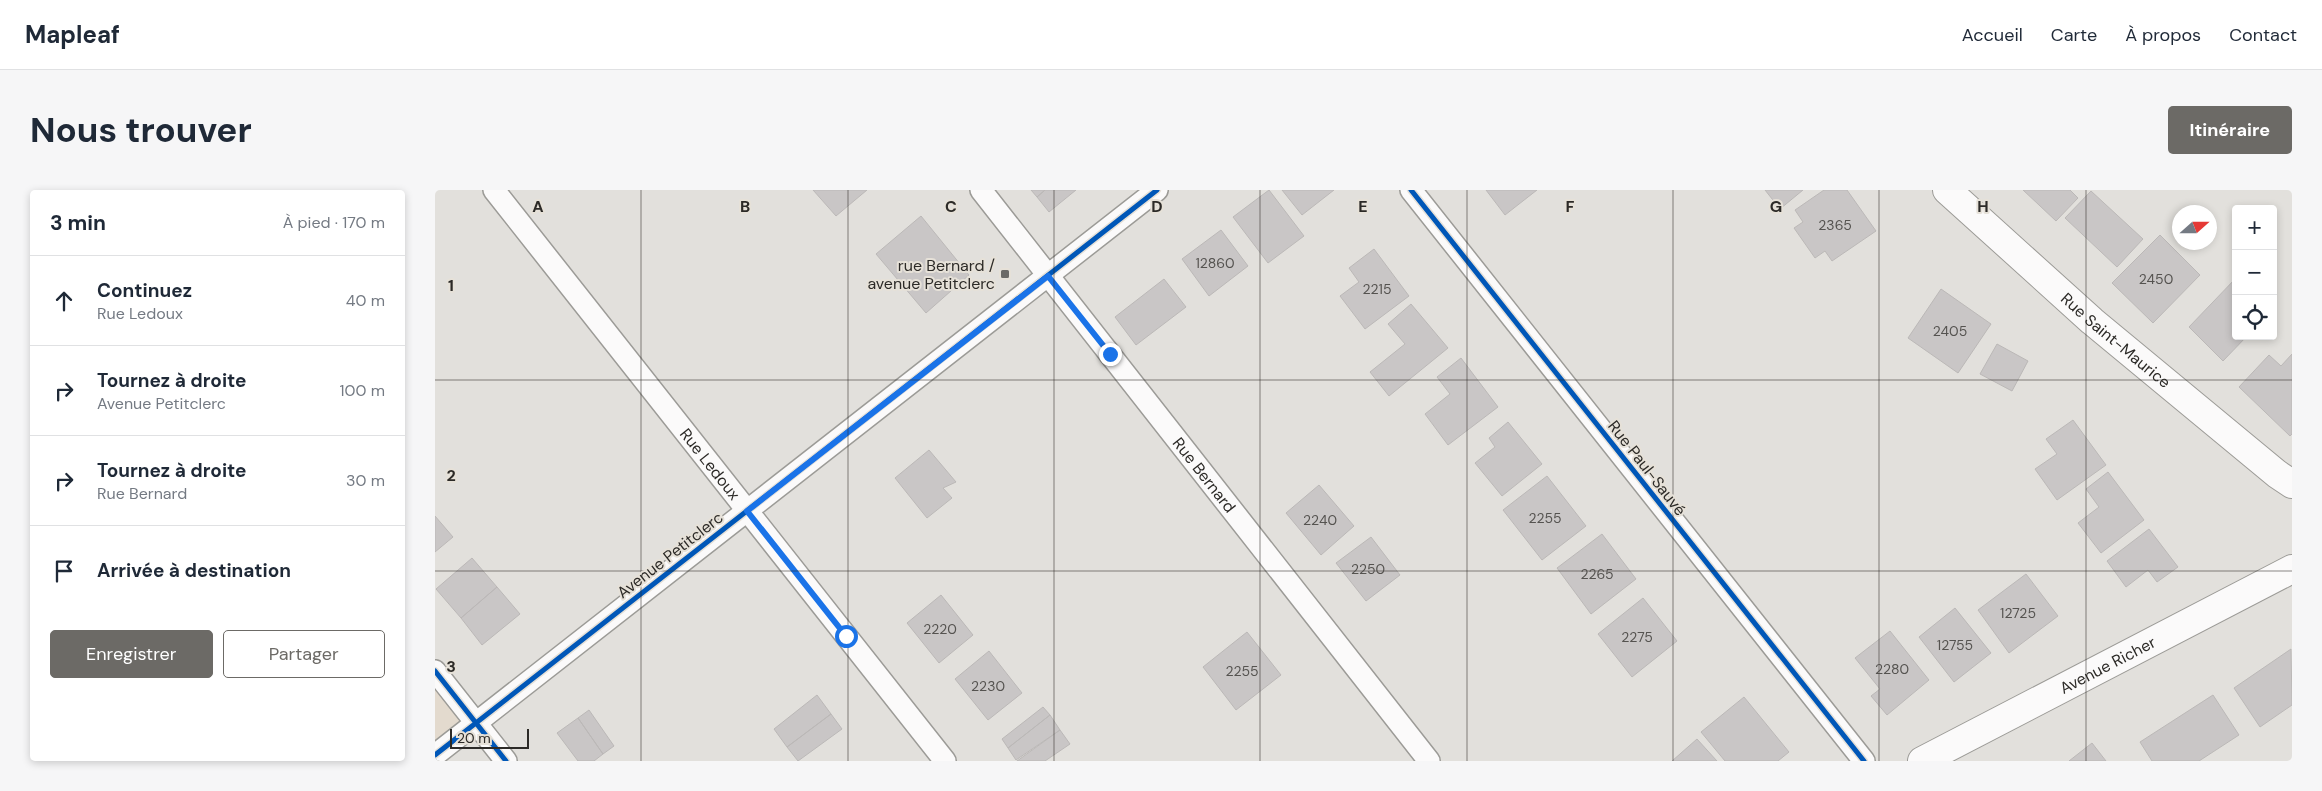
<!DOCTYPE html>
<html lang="fr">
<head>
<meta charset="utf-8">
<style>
	body { margin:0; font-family:"DM Sans",sans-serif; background:#f6f6f7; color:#1f2937 }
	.controls { position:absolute; right:15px; top:15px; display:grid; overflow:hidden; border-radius:5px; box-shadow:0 2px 8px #0003 }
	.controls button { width:45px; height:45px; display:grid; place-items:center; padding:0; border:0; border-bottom:1px solid #e0e1e3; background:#fff; color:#1f2937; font:25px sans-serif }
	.compass { position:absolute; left:1737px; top:15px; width:45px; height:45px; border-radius:50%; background:#fff; box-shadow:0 2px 8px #0003; rotate:69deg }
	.scale { position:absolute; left:15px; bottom:12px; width:79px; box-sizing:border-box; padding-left:5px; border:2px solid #2c2a27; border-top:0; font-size:14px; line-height:18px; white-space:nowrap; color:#2c2a27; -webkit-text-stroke:4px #e6e1d8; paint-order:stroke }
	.stop { position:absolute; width:15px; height:15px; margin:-11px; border:4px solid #1a73e8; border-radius:50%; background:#fff }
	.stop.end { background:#1a73e8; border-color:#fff; box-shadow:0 1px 5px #0008 }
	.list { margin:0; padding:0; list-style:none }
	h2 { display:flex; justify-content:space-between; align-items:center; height:65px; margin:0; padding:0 20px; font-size:21px }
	h2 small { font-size:16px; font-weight:400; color:#747a83 }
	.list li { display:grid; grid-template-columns:32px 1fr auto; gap:15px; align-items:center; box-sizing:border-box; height:90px; padding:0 20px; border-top:1px solid #e0e1e3 }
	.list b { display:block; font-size:19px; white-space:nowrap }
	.list p { margin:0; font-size:16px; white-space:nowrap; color:#747a83 }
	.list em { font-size:16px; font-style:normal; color:#747a83 }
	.actions { display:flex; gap:10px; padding:15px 20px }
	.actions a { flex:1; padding:11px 0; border:1px solid #6c6a66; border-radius:5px; text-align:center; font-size:18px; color:#6c6a66 }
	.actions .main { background:#6c6a66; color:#fff }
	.icon { flex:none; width:28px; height:28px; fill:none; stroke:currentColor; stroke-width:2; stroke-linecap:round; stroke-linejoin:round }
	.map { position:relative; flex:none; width:1857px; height:571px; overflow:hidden; border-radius:5px }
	header { display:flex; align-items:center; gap:30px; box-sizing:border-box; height:70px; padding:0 25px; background:#fff; border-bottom:1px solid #e0e1e3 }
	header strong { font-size:24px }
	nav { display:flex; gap:28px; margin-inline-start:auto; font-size:18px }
	.intro { display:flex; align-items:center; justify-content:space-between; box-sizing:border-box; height:120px; padding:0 30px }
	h1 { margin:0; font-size:35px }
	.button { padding:12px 22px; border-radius:5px; background:#6c6a66; color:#fff; font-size:18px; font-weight:700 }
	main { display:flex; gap:30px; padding:0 30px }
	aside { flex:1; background:#fff; border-radius:5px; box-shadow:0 2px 8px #0003 }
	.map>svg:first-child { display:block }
	.commercial { fill:#e3dace }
	.building { fill:#c9c6c6; stroke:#bbb8b7 }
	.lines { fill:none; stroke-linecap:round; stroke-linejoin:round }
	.street-casing { stroke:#9c9b97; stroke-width:24 }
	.secondary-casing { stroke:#9c9b97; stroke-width:30 }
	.street { stroke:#fbfafa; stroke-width:21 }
	.secondary { stroke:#fbfafa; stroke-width:28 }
	.cycleway-casing { stroke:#e6e1d8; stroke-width:8 }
	.cycleway { stroke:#0057b8; stroke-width:5 }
	.route { stroke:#1a73e8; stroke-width:6 }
	.grid { fill:none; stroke:#2c2a27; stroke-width:1; stroke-opacity:0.55 }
	.poi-dot { fill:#6c6a66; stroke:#e6e1d8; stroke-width:2 }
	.labels { text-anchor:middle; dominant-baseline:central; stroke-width:4; stroke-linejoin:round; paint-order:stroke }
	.number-label { font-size:14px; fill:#555350 }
	.poi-label { font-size:16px; fill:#2c2a27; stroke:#e6e1d8; text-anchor:end }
	.street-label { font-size:16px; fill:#2c2a27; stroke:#e6e1d8 }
	.grid-label { font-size:16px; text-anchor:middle; font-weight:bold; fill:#2c2a27; stroke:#e6e1d8; stroke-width:4; stroke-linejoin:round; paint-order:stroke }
</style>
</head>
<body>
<header>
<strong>Mapleaf</strong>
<nav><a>Accueil</a><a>Carte</a><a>À propos</a><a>Contact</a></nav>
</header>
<div class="intro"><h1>Nous trouver</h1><a class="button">Itinéraire</a></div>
<main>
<aside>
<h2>3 min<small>À pied · 170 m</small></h2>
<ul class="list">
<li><svg class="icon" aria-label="ahead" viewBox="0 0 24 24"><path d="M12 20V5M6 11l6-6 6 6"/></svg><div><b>Continuez</b><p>Rue Ledoux</p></div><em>40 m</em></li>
<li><svg class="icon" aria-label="right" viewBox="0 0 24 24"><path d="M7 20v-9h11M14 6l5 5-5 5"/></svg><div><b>Tournez à droite</b><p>Avenue Petitclerc</p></div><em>100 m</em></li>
<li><svg class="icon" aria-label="right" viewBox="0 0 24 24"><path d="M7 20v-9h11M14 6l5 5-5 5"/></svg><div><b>Tournez à droite</b><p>Rue Bernard</p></div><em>30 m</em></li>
<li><svg class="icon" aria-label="arrive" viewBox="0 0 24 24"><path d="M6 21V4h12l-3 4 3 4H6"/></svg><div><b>Arrivée à destination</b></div></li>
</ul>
<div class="actions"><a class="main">Enregistrer</a><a>Partager</a></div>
</aside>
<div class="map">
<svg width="1857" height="571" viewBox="0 0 1857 571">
	<rect width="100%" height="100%" fill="#e2e0dc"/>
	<!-- commercial -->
	<path class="commercial" d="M0,494L35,538L0,565Z"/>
	<!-- building -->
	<path class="building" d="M378,0H432L401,26Z
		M596,0H610L602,7Z
		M610,0H641L614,22L602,7Z
		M834,0L869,46L833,73L798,27Z
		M847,0H899L867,25Z
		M1051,0H1102L1070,25Z
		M1330,0H1368L1345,19Z
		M1389,0H1412L1441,41L1397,71L1390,61L1380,68L1359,38L1368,32L1360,20Z
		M1588,0H1635L1643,8L1621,31Z
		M1656,1L1708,49L1682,77L1630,28Z
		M486,26L534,85L491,123L441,64Z
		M786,40L813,76L774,106L747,69Z
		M1725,45L1765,85L1718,133L1677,93Z
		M939,59L974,106L930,139L905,106L924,92L914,78Z
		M1801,88V146H1812L1788,171L1754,137Z
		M729,89L751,117L701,155L680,127Z
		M1506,99L1556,134L1523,183L1473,148Z
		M976,114L1013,158L954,206L935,182L970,154L953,134Z
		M1562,154L1593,171L1577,201L1545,184Z
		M1857,164V244L1855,246L1804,197L1834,165L1846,176Z
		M1026,168L1063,217L1013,255L990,224L1015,204L1002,187Z
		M1638,230L1671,275L1622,310L1600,279L1622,264L1611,249Z
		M1073,232L1107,274L1067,306L1040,273L1060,257L1054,248Z
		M494,260L521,292L508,298L517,308L492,328L460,288Z
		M1673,282L1709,330L1666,363L1643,333L1664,317L1651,299Z
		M1112,286L1151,336L1107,370L1068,320Z
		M884,295L919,336L886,365L851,323Z
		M0,326L18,347L0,362Z
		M1714,339L1743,377L1722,392L1713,380L1691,397L1672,371Z
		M1167,344L1201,389L1156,424L1122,378Z
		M936,347L965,385L931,411L901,373Z
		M37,368L62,397L26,428L1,399Z
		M1591,384L1623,426L1574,463L1543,420Z
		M62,397L85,424L47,455L26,428Z
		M506,405L538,445L504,473L472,433Z
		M1208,408L1242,451L1197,487L1163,444Z
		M1520,418L1556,463L1519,492L1484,447Z
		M1455,441L1494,490L1452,525L1436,506L1445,499L1420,468Z
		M812,442L846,485L801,520L768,477Z
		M1856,459L1857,515L1825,537L1799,498Z
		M554,461L587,503L553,530L520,489Z
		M382,505L396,524L352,557L339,539Z
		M1778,505L1804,545L1764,571H1717L1705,552Z
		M1309,507L1354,562L1343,571H1290L1266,542Z
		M608,517L615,525L573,558L567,549Z
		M154,520L179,556L168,564L143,528Z
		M396,524L407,539L363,571L352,557Z
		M615,525L625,540L581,570L573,558Z
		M143,528L168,564L159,571H143L122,543Z
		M625,540L635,554L610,571H582Z
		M1262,549L1282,571H1237Z
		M1657,553L1671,571H1634Z"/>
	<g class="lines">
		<!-- street casing -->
		<g class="street-casing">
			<g id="street">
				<path id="s1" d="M59,0L510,571"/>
				<path id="s2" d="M546,0L994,571"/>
				<path d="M976,0L1429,571"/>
				<path d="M0,481L71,571"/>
				<path d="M0,565L722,0"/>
			</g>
		</g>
		<!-- secondary casing -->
		<g class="secondary-casing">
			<g id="secondary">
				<path id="s3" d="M1512,0L1657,131L1842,284L1857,294"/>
				<path id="s4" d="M1487,571L1857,379"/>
			</g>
		</g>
		<!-- street -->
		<use href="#street" class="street"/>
		<!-- secondary -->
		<use href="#secondary" class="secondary"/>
		<!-- cycleway casing -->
		<g class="cycleway-casing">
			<path id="cycleway" d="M976,0L1429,571
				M0,481L71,571
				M0,565L722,0"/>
		</g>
		<!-- cycleway -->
		<use href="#cycleway" class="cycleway"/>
	</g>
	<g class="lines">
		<!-- route -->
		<path class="route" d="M411,446L312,321L613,86L675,164"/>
	</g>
	<!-- grid -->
	<path class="grid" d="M206,0V571M413,0V571M619,0V571M825,0V571M1032,0V571M1238,0V571M1444,0V571M1651,0V571M0,190H1857M0,381H1857"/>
	<!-- markers -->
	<rect class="poi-dot" x="565" y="79" width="10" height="10" rx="2.5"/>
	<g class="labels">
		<!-- number labels -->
		<g class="number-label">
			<text x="1400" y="35">2365</text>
			<text x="780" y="73">12860</text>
			<text x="1721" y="89">2450</text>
			<text x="942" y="99">2215</text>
			<text x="1515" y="141">2405</text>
			<text x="1110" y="328">2255</text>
			<text x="885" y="330">2240</text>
			<text x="933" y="379">2250</text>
			<text x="1162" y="384">2265</text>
			<text x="1583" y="423">12725</text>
			<text x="505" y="439">2220</text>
			<text x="1202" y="447">2275</text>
			<text x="1520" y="455">12755</text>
			<text x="1457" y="479">2280</text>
			<text x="807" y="481">2255</text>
			<text x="553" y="496">2230</text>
		</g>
		<!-- poi labels -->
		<g class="poi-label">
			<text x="560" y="75">rue Bernard /<tspan x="560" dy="18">avenue Petitclerc</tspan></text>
		</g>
		<!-- street labels -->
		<g class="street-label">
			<text stroke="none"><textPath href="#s3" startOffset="226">Rue Saint-Maurice</textPath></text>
			<text stroke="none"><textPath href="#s1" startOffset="349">Rue Ledoux</textPath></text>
			<text transform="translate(1212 278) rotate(52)">Rue Paul-Sauvé</text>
			<text stroke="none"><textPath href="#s2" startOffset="362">Rue Bernard</textPath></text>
			<text transform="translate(235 365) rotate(-38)">Avenue Petitclerc</text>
			<text stroke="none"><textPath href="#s4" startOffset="209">Avenue Richer</textPath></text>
		</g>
	</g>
	<g class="grid-label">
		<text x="103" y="22">A</text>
		<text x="310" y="22">B</text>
		<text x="516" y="22">C</text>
		<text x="722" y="22">D</text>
		<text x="928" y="22">E</text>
		<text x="1135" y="22">F</text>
		<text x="1341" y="22">G</text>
		<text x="1548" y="22">H</text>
		<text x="16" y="101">1</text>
		<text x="16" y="291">2</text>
		<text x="16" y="482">3</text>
	</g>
</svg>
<div class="controls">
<button>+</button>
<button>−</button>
<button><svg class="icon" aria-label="locate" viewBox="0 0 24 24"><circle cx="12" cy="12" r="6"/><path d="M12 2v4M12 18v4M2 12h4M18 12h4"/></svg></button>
</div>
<svg class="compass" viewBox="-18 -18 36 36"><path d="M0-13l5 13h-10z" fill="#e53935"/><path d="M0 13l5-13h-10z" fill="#747a83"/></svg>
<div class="scale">20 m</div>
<div class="stop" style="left:411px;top:446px"></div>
<div class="stop end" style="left:675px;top:164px"></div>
</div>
</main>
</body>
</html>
